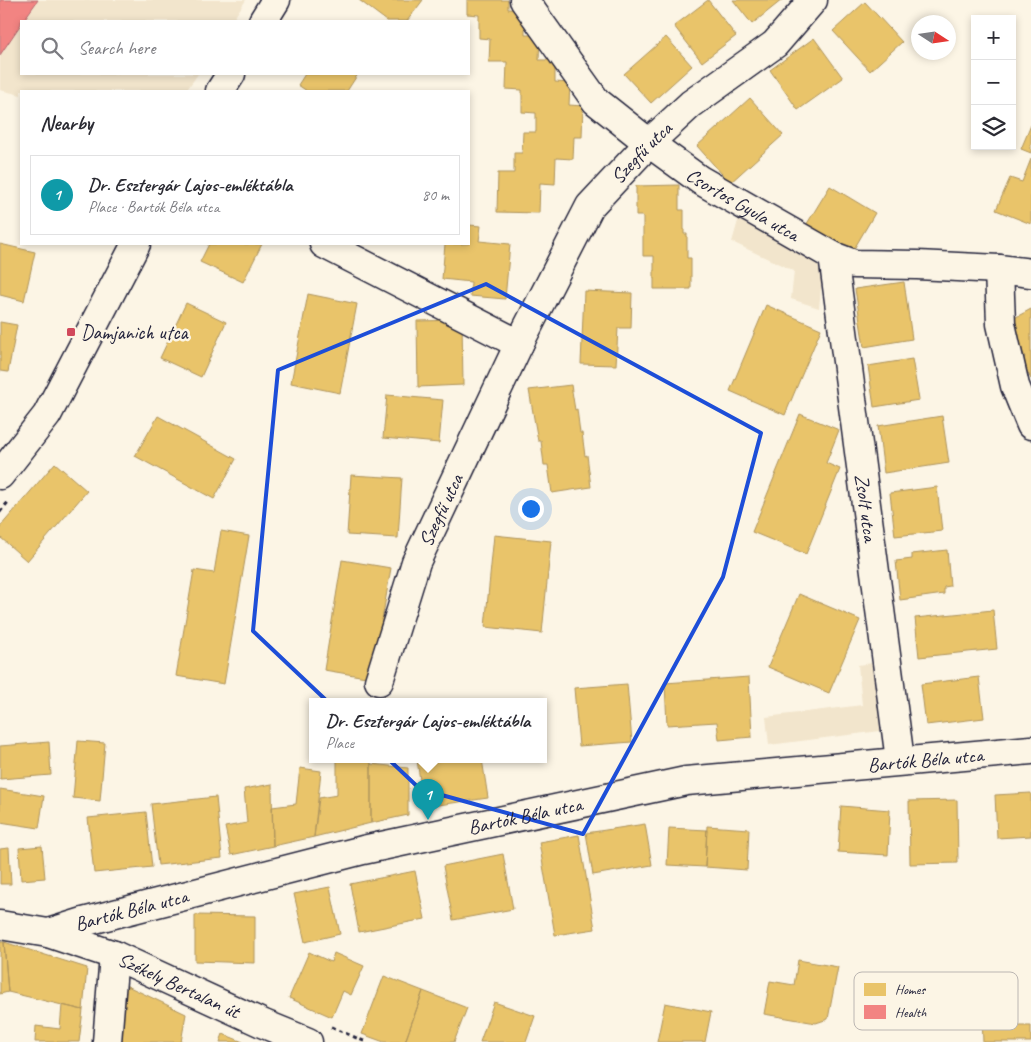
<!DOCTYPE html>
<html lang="en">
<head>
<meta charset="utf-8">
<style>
	body { margin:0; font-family:Caveat,sans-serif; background:#f7f7f7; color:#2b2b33 }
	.controls { position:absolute; right:15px; top:15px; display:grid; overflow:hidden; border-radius:0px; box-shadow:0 2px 8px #0003 }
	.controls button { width:45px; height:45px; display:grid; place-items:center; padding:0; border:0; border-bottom:1px solid #e1e1e2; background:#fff; color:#2b2b33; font:25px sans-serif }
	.compass { position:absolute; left:911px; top:15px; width:45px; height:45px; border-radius:50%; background:#fff; box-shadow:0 2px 8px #0003; rotate:102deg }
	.you { position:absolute; left:530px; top:508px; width:18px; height:18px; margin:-12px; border:4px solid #fff; border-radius:50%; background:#1a73e8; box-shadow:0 0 0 8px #1a73e833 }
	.badge { display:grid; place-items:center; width:32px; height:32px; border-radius:50%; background:#7c3aed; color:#fff; font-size:16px; font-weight:700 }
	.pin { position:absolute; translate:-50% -41px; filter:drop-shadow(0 1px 2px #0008) }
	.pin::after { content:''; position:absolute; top:26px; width:18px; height:15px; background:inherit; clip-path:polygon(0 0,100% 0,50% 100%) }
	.popup { position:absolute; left:309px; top:698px; width:238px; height:65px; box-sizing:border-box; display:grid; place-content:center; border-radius:0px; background:#fff; filter:drop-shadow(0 1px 4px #0005); font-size:16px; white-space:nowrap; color:#7c7c81 }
	.popup b { font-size:19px; color:#2b2b33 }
	.popup::after { content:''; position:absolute; left:50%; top:100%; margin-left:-10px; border:10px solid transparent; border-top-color:#fff }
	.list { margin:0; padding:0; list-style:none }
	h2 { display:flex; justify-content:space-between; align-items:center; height:65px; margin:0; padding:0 20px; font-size:21px }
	h2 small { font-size:16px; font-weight:400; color:#7c7c81 }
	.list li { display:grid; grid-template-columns:32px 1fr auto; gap:15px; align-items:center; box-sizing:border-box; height:80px; margin:0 10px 10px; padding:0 10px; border:1px solid #e1e1e2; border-radius:0px }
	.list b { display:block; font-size:19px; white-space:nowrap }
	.list p { margin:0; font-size:16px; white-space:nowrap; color:#7c7c81 }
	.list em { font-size:16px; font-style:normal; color:#7c7c81 }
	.icon { flex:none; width:28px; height:28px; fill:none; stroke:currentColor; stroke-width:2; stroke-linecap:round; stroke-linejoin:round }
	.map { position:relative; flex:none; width:1031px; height:1042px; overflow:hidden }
	.search { position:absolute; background:#fff; box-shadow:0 2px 8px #0003; left:20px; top:20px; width:450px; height:55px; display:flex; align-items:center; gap:12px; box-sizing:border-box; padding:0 18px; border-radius:0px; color:#7c7c81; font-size:19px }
	.panel { position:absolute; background:#fff; box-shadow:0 2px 8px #0003; left:20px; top:90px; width:450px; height:155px; border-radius:0px }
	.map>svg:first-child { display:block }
	.built { fill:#f2e5cc }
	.homes { fill:#e9c46a; stroke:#ad935c }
	.health { fill:#f28482; stroke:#b4676d }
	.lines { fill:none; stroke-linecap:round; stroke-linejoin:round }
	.minor-casing { stroke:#22223b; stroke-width:31 }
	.path { stroke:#22223b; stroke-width:3; stroke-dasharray:4 4; stroke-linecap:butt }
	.minor { stroke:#fcf5e5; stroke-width:28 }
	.marked { fill:none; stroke:#1d4ed8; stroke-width:4; stroke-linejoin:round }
	.poi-dot { fill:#d1495b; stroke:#fcf5e5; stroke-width:2 }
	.labels { text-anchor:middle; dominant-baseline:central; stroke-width:5; stroke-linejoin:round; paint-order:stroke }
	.street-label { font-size:20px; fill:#22223b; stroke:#fcf5e5 }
	.poi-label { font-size:20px; fill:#22223b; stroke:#fcf5e5; text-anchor:start }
	.key { fill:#fcf5e5; stroke:#bbb6b2; stroke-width:1 }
	.key-label { font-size:14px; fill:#22223b }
</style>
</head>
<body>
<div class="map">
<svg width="1031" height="1042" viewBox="0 0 1031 1042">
	<rect width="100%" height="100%" fill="#fcf5e5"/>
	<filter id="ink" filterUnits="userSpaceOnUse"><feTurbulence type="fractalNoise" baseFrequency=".02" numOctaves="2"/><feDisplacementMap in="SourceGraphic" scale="10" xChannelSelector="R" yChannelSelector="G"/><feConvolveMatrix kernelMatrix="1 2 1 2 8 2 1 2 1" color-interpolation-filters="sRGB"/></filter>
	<g filter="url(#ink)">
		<!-- built -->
		<path class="built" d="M0,0H246L232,21H21V74H198L186,91H21V95L0,90Z
			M740,214L824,259L819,308L791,299L794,271L732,242Z
			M880,662L888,730L769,745L766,717L862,705L858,665Z"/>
		<!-- homes -->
		<path class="homes" d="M359,0H423L407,21H387Z
			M467,0H508V9L525,10V35H540L539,60H555V82L570,83L569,105L583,106L582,137H574L573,159L556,158L555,184L540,183L539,213L497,212L498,173H514V153H522L523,132H536V113L522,112V90L506,89L507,62H489L490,39L479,38V15L467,14Z
			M708,0L736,36L702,62L674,26Z
			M733,0H782L752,24Z
			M865,2L902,42L870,71L833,31Z
			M666,37L692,66L651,103L624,74Z
			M814,38L843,78L798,110L770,70Z
			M305,74H358L347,91H307L298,85Z
			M750,98L783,135L730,183L697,146Z
			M1031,125V153L1021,149Z
			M1031,159V224L996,210L1010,178L1022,182Z
			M679,185V210H684V234H687V258H691V289H654V256H643V216H636V186Z
			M830,186L875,213L851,254L805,227Z
			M469,225L481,226L479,241L510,244L505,299L470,296L471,282L442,279L445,244H469Z
			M0,244L35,252L24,301L0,295Z
			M209,244H262L243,282L200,262Z
			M904,282L912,339L864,347L855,289Z
			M584,291L632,293L631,328H618L616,365L581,364Z
			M308,294L357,304L340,393L291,383Z
			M186,303L226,322L201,377L160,358Z
			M766,305L821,329L785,415L730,391Z
			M1031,309V379L1021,359L1025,357L1007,322Z
			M462,320L463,385L418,387L417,321Z
			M0,322L17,325L8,372L0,371Z
			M912,359L919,400L874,407L868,366Z
			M571,385L575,410L577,409L580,433H582L585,456L587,455L591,487L552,493L548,465H544L541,441H538L529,390Z
			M387,395L443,400L439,443L383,438Z
			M800,414L839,430L826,463L840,469L806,554L752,532Z
			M158,416L236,459L214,499L135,456Z
			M942,416L949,463L884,473L878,426Z
			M55,463L87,491L27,561L0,537V527Z
			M351,475L402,478L398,538L347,535Z
			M937,487L942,531L895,536L890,493Z
			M221,531L249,536L224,684L176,676L194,570L214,573Z
			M494,535L551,541L542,633L485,627Z
			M947,550L950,586L944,587V594L900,600L896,561L912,559V554Z
			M342,560L391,568L372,678L324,670Z
			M799,594L860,620L829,693L768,667Z
			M993,610L997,649L919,657L915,618Z
			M749,677L752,737L719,740L717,722L667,725L665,683Z
			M979,677L984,718L926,725L921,684Z
			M627,684L632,742L579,746L574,688Z
			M78,741L105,743L100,801L73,798Z
			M49,742L51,775L0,779V746Z
			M337,759H371V823L314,837L319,798L337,795Z
			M428,759H482L488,798L424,807L417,760Z
			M371,764L408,768V815L371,823Z
			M300,768L321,771L314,837L273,846L272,807L296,804Z
			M272,784L273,846L231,855L225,827L247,823L244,789Z
			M0,789L44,796L39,828L0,822Z
			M1031,793V836L997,838L995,795Z
			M216,797L222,858L158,865L151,804Z
			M957,800L958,863L910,864L909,801Z
			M841,806L890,810L888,855L838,852Z
			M146,812L152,867L94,873L88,818Z
			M645,824L652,865L593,875L586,833Z
			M707,826L749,829L747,870L705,867Z
			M669,828L707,830L705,867L667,865Z
			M579,835L595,929L555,935L539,842Z
			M42,846L45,878L21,880L19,848Z
			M9,848L11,884H0V849Z
			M503,854L513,909L453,920L443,866Z
			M415,871L425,919L359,932L350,884Z
			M330,887L340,934L305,942L294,894Z
			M195,915L255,916V963L195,961Z
			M0,942H4L8,992L0,994Z
			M4,942L87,968L83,1010L8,992Z
			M309,952L331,962L334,953L364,966L351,995L343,991L332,1017L289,998Z
			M798,960L838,967L828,1019L816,1023L764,1014L770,981L794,985Z
			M384,976L423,991L405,1042H384L362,1034Z
			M119,982L186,1014L181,1042H113Z
			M423,991L467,1008L454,1042H405Z
			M494,1002L535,1016L526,1042H480Z
			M665,1003L711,1012L705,1042H657Z
			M62,1005L83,1010L79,1042H35L36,1026L60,1029Z
			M982,1018H1007V1026H1031V1042H983Z
			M223,1034L243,1042H220Z"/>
		<!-- health -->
		<path class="health" d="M0,0H38L23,21H21V24L0,55Z"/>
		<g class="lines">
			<!-- minor casing -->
			<g class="minor-casing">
				<g id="minor">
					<path id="s1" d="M524,0L596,101L649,143L700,180L833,256L854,264L917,265L999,269L1031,273"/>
					<path d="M263,21L276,0"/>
					<path d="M220,91L231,74"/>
					<path d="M324,244L519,344"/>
					<path id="s2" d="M833,256L900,760"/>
					<path d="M999,269L1001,324L1015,386L1031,425"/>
					<path d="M0,475L47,415L136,244"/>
					<path id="s3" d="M379,681L416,562L519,344L590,206L649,143L691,104L775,44L813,0"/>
					<path id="s4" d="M0,925L48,933L83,922L363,850L686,781L1031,750"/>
					<path id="s5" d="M48,933L114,955L264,1024L308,1042"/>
					<path d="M107,1042L114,955"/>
				</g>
			</g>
			<!-- path -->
			<path class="path" d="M0,512L9,501
				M331,1027L366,1042"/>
			<!-- minor -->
			<use href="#minor" class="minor"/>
		</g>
	</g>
	<!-- marked area -->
	<path class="marked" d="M486,284L761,433L723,577L583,834L420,789L253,631L278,370Z"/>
	<!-- markers -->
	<rect class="poi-dot" x="66" y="327" width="10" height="10" rx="2.5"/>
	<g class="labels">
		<!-- street labels -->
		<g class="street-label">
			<text stroke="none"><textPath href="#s3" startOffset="595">Szegfű utca</textPath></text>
			<text stroke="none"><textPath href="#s1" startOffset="304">Csortos Gyula utca</textPath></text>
			<text stroke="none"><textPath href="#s2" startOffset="254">Zsolt utca</textPath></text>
			<text stroke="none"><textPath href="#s3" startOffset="182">Szegfű utca</textPath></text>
			<text stroke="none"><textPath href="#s4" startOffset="945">Bartók Béla utca</textPath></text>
			<text stroke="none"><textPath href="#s4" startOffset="540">Bartók Béla utca</textPath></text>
			<text stroke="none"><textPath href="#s4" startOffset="135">Bartók Béla utca</textPath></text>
			<text stroke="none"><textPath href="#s5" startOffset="141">Székely Bertalan út</textPath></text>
		</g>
		<!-- poi labels -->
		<g class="poi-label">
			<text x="81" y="332">Damjanich utca</text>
		</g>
	</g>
	<!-- legend -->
	<rect x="854" y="972" width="164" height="58" rx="8" class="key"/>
	<rect x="864" y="983" width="22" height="13" fill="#e9c46a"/>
	<rect x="864" y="1005" width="22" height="14" fill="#f28482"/>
	<g class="key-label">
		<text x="895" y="994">Homes</text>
		<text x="895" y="1017">Health</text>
	</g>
</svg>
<div class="controls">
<button>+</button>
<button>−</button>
<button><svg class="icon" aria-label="layers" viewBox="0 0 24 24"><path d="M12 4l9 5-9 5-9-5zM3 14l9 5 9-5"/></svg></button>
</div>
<svg class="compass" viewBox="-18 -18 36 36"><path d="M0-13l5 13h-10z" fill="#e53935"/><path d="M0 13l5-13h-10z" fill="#7c7c81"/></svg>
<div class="you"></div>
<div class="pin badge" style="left:428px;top:820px;background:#0f9aa8">1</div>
<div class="popup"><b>Dr. Esztergár Lajos-emléktábla</b>Place</div>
<div class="search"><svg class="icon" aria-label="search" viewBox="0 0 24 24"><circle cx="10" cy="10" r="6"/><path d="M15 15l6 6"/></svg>Search here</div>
<section class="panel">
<h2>Nearby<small></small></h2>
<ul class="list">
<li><span class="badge" style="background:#0f9aa8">1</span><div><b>Dr. Esztergár Lajos-emléktábla</b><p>Place · Bartók Béla utca</p></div><em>80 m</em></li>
</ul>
</section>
</div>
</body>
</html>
